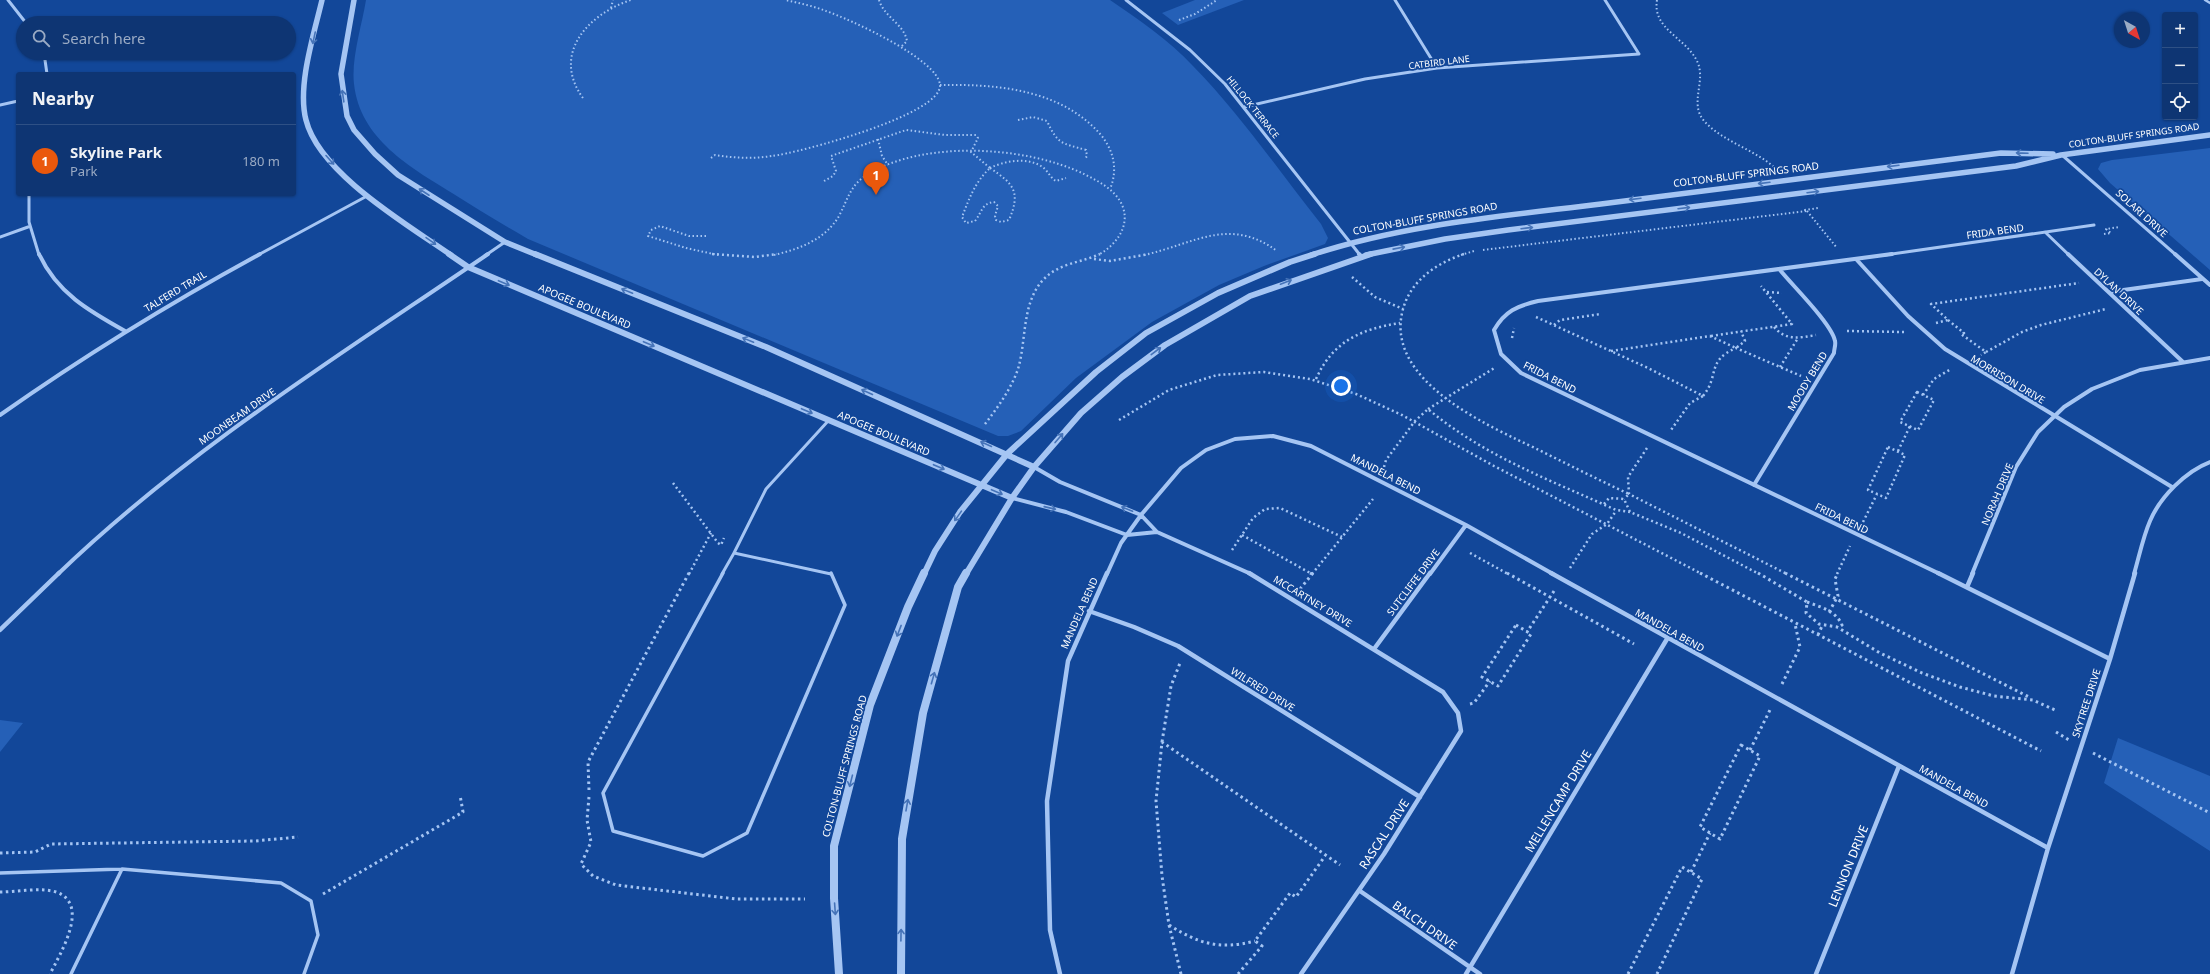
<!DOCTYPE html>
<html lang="en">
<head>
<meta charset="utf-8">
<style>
	body { margin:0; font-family:"Noto Sans",sans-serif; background:#1c407b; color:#f1f3f6 }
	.controls { position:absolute; right:12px; top:12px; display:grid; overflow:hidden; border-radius:4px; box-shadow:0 1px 3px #0004 }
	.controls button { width:36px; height:36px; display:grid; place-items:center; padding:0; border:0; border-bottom:1px solid #2e5085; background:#0e3573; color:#f1f3f6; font:20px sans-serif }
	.compass { position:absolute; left:2114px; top:12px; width:36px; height:36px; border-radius:50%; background:#0e3573; box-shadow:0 1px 3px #0004; rotate:141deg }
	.you { position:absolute; left:1341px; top:386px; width:14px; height:14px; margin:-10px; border:3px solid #fff; border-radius:50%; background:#1a73e8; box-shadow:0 0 0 6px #1a73e833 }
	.badge { display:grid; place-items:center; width:26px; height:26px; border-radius:50%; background:#ea580c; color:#fff; font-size:13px; font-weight:700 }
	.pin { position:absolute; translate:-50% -33px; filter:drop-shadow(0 1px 2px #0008) }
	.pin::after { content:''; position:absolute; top:21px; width:14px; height:12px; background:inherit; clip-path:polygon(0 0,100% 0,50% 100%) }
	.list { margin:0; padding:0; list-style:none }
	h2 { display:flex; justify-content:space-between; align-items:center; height:52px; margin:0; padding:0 16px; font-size:17px }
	h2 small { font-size:13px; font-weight:400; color:#9babc4 }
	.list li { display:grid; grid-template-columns:26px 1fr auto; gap:12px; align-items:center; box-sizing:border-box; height:72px; padding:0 16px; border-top:1px solid #2e5085 }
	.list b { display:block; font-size:15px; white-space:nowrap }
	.list p { margin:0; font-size:13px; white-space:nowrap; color:#9babc4 }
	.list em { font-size:13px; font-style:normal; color:#9babc4 }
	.icon { flex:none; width:22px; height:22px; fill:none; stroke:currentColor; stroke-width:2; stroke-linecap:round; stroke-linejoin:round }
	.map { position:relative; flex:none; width:2210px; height:974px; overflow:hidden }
	.search { position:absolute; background:#0e3573; box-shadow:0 1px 3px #0004; left:16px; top:16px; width:280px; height:44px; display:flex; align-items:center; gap:10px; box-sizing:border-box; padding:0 14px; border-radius:22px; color:#9babc4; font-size:15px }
	.panel { position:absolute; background:#0e3573; box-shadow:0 1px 3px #0004; left:16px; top:72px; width:280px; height:124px; border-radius:4px }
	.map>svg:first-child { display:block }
	.green { fill:#2560b7 }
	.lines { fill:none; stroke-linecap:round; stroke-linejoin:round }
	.path-far2 { stroke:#a5c5f3; stroke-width:2; stroke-dasharray:1.5 2.5; stroke-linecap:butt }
	.path-far1 { stroke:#a5c5f3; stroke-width:2.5; stroke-dasharray:2 3; stroke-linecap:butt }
	.path { stroke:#a5c5f3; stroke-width:3; stroke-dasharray:2.5 3.5; stroke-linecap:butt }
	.service-far2 { stroke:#a5c5f3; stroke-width:2.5 }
	.service-far1 { stroke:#a5c5f3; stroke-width:3 }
	.service { stroke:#a5c5f3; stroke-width:3.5 }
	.minor-far2 { stroke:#a5c5f3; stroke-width:3 }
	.minor-far1 { stroke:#a5c5f3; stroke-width:4 }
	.minor { stroke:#a5c5f3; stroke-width:4.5 }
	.tertiary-far2 { stroke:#a5c5f3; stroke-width:5.5 }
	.tertiary-far1 { stroke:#a5c5f3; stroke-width:6 }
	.tertiary { stroke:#a5c5f3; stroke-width:8 }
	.oneway { stroke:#4573b8 }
	.labels { text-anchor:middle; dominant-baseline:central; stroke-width:3.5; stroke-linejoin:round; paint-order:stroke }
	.far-street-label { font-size:9px; fill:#fff; stroke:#124799 }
	.street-label { font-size:10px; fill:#fff; stroke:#124799 }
	.near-street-label { font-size:12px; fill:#fff; stroke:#124799 }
</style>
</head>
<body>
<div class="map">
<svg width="2210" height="974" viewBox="0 0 2210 974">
	<rect width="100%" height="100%" fill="#124799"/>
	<!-- green -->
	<path class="green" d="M366,0H1110C1139,20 1169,40 1193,66C1240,114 1279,171 1321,224L1328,238L1325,244L1264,266L1219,285L1152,322L1076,378L1021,431L1008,436H998L528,239C502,224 477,209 452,193C410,167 360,139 354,84C351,59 362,25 366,0Z
		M1195,0H1244L1178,25L1162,13Z
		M2210,148V270L2110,183L2098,169L2101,163L2112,160Z
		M0,720L23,723L0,752Z
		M2118,738L2210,776V851L2104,783Z"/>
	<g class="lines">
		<!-- path-far2 -->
		<path class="path-far2" d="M879,0C884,17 904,24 907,41L901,47
			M1657,0C1652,29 1686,38 1697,61C1707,81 1688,104 1705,122C1724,142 1753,149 1774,167
			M611,8L613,0
			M1179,20L1195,14L1217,0
			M940,85C997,84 1061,89 1101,135C1114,151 1118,170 1110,189
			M583,98C551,54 588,14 631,0
			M1018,120L1033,117L1047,121C1058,145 1062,143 1086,150L1087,156L1085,159
			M878,139L882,156L888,165
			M711,158L715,155C734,158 753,159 772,156C798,153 942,115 940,85C938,59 849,19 826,11C813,6 799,3 785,0
			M990,168C1014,184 1021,192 1009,220L1001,222L996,220L995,216L998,206L994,202C982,203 982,212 975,221L966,223L962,217C969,199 975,182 990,168Z
			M990,168C1004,161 1026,157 1041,166C1048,170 1050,178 1056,181L1066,178
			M824,181L833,176L836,171L831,156L906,130L945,135H976L978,138L971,152L990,168
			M1807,211L1837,248
			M2104,234L2111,233L2106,229L2119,227
			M706,236H689L660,226L651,230L648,236L686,248L718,255
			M1483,250L1807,211L1805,210L1818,208L1816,207
			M774,255C799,249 825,240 839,216C848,199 850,185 868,174C925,140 1026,146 1084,174C1098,181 1112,188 1120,201C1133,223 1117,245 1098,255
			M1144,255C1194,244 1229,216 1277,251
			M1461,255L1474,251"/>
		<!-- path-far1 -->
		<path class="path-far1" d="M712,254L755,257L777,254
			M1464,254C1437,263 1411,280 1403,309C1383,381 1489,426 1539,450C1569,465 1599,480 1629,494L1624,499
			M1094,259L1110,261L1149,254
			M1352,277L1375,297L1403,309
			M1767,292L1782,293
			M1536,317L1648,368L1703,396L1690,403L1671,430
			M1948,320L1964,333L1961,334L1986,352L1981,355
			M1936,323L1948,320L1931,304L2079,283
			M1554,325L1560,320L1601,314
			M1774,327C1786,341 1799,338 1816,335
			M1847,331L1904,332
			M1711,336L1792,324L1761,286
			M1512,338L1514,328
			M1611,351L1710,336L1736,348L1745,341L1741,331
			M1986,352L2022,332L2041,325L2106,309
			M1780,367L1798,338
			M1316,379C1333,341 1361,329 1400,323
			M1917,392L1934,400L1918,430L1900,422Z
			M1923,395L1934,379L1951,369
			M1703,396C1720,375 1706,361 1736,348L1801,376
			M1428,409L1496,367
			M1119,420L1169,390L1217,375L1264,372L1310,379L1356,394L1402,415L1494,466L1702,574
			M985,424C998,407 1011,389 1018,369C1027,339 1021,300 1046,277C1061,263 1083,262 1100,254
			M1888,447L1905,455L1886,498L1868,490Z
			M1647,448L1628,477L1629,494L1787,574
			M1898,451L1910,426
			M1384,467L1386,460L1415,421L1428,409C1484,456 1550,480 1616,510L1630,512
			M673,483L718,543L721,545L724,538
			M1604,504L1609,498L1624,499L1630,512L1681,533L1759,574
			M1863,522L1877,494
			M1242,535L1312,574
			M1232,550L1253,518L1265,509L1280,508L1342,537
			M1470,553L1508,574
			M1570,568L1592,534L1607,524L1616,511
			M689,574L711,533
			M1312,574L1373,499
			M1837,574L1850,546"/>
		<!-- path -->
		<path class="path" d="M1310,573L1312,574
			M1507,573L1550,597L1527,632
			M1700,573L2041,751
			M1758,573L1807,602L1806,613L1819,624L1837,627L1880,653L1922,673L1960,687L1994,696L2033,700L2055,710
			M1785,573L2031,698
			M1300,589L1313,573
			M1554,591L1550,597L1634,644
			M1807,602C1821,607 1836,611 1842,625L1837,627
			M1829,612L1838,596L1835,579L1838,573
			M1516,625L1531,634L1498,686L1482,677Z
			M1818,635L1822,626
			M1782,684L1800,647L1795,624
			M1470,704L1474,703L1490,681
			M2056,732L2069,740
			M1162,742L1171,686L1180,663
			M1741,745L1760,756L1720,839L1700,827Z
			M1750,750L1770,710
			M2093,753L2210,813
			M589,790L588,762L689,573
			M589,797L587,820L591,842L581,864L593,876L616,885L736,899H805
			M0,853L35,852L51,844L255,841L298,837
			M1691,872L1710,833
			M0,892C17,892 40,887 56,892C91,904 60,954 50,974
			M323,894L463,812L460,795
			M1169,925C1199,944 1220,950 1255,941
			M1181,974L1169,925L1162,876L1156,801L1162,742L1340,865
			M1238,974L1262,946L1255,941L1290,893L1296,897L1325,856
			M1628,974L1682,867L1702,879L1657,974"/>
		<!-- service-far2 -->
		<path class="service-far2" d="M2205,0L2210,3"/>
		<!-- service-far1 -->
		<path class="service-far1" d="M734,553L831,574
			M734,553L766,489L829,420
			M722,574L734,553"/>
		<!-- service -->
		<path class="service" d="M723,573L603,793L613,831L703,856L747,833L845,605L831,573
			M122,869L281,883L311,901L318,935L304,974
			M0,873L122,869L71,974"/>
		<!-- minor-far2 -->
		<path class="minor-far2" d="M8,0L26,23
			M1126,0L1190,50L1225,84L1360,255
			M1395,0L1437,68
			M1605,0L1639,54
			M44,53L47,74
			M0,105L18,101
			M1244,107L1365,79L1437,68L1639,54
			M2062,155L2176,255
			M29,194V222L39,255
			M2045,232L2069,255
			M0,237L28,227
			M258,255L367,196
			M486,255L505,242
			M1885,255L2094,225"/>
		<!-- minor-far1 -->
		<path class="minor-far1" d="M39,254C57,293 89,311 125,331
			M1359,254L1361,256
			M1892,254L1538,301C1517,306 1505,311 1494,330L1501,354L1521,373L1940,574
			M2068,254L2183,362
			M2175,254L2210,285
			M1856,259L1908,316L1945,349L2172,487
			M2109,292L2202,279
			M0,415C84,356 170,303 260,254
			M1034,467L1060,482L1141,515L1157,532L1251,574
			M1754,485L1834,353C1834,349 1836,345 1835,341C1832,324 1792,285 1780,270
			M1012,498L1066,512L1127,535L1157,532
			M58,574C187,450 340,355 488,254
			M1107,574L1121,543L1141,515L1181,468L1206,450L1235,439L1273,436L1311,446L1466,525L1553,574
			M1430,574L1466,525
			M1972,574L2016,467L2038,432L2064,407L2092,389L2140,370L2210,358
			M2134,574C2139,557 2143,537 2150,521C2160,497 2186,471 2210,462"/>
		<!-- minor -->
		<path class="minor" d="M1249,573L1443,692L1458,713L1461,731L1384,854L1301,974
			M1551,573L2048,848
			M1938,573L2110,659
			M1967,587L1973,573
			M1089,611L1134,627L1178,646L1420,797
			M0,630L59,573
			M1374,649L1430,573
			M1360,891L1480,974
			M1060,974L1050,930L1047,801L1068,661L1107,573
			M1466,974L1667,639
			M1816,974L1899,766
			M2012,974L2048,848L2110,659L2135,573"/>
		<!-- tertiary-far2 -->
		<path class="tertiary-far2" d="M322,0C314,34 297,86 306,120C319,173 408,225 451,255
			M354,0L341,74L347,116L354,130L375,154L398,175L505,242L537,255
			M1311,255C1405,224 1504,216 1601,204C1734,187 1868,170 2001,153L2053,154
			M1366,255L1445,239L1508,230L2016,166L2061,155L2210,135"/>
		<!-- tertiary-far1 -->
		<path class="tertiary-far1" d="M449,254L468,267L1012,498
			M535,254L766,347L1034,467
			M924,574L935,551L960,512L1007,454L1096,372L1146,333L1218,293L1290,262L1315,254
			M966,574L1012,498L1034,467L1081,413L1122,377L1165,345L1250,296L1371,254"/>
		<!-- tertiary -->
		<path class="tertiary" d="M839,974L834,898V846L870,705L908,607L924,573
			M901,974L902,839L923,713L958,587L966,573"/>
	</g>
	<!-- one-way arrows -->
	<defs><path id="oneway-shaft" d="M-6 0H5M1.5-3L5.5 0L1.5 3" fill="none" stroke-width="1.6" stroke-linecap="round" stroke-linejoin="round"/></defs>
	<g class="oneway">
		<use href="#oneway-shaft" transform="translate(314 38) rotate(102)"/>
		<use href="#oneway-shaft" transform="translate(343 96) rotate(-98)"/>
		<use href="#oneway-shaft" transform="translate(2022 153) rotate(-178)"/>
		<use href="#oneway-shaft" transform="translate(330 160) rotate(48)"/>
		<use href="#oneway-shaft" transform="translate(1893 166) rotate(173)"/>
		<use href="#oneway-shaft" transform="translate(1764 183) rotate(173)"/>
		<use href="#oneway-shaft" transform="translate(424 192) rotate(-147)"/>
		<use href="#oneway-shaft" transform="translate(1813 192) rotate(-7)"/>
		<use href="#oneway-shaft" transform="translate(1635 199) rotate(173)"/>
		<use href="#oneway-shaft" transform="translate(1684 208) rotate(-7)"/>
		<use href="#oneway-shaft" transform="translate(1527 228) rotate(-7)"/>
		<use href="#oneway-shaft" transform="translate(431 241) rotate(35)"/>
		<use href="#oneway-shaft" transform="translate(1399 248) rotate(-11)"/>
		<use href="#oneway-shaft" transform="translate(1286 282) rotate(-21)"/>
		<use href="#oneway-shaft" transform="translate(504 283) rotate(23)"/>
		<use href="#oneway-shaft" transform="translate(627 291) rotate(-158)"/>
		<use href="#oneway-shaft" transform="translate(748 340) rotate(-158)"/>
		<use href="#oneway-shaft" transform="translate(649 344) rotate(23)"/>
		<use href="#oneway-shaft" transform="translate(1156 351) rotate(-37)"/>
		<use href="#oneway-shaft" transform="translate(867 392) rotate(-156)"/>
		<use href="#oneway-shaft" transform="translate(807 411) rotate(23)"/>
		<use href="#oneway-shaft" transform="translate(1059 438) rotate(-49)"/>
		<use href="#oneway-shaft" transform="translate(986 444) rotate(-156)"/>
		<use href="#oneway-shaft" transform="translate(939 467) rotate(23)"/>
		<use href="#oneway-shaft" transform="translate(997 492) rotate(23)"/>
		<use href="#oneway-shaft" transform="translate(1050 508) rotate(13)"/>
		<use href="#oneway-shaft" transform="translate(1127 509) rotate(-158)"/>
		<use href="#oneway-shaft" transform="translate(958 516) rotate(125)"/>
		<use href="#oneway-shaft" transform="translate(899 631) rotate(111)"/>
		<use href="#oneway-shaft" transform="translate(933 678) rotate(-74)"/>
		<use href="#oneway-shaft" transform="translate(851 781) rotate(104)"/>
		<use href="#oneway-shaft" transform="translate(907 805) rotate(-80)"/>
		<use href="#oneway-shaft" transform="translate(835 909) rotate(86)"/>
		<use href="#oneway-shaft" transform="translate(901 935) rotate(-89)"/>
	</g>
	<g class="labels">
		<!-- far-street labels -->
		<g class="far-street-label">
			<text transform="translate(1439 62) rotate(-7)">CATBIRD LANE</text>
			<text transform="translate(1253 107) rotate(51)">HILLOCK TERRACE</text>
			<text transform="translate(2134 135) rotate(-8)">COLTON-BLUFF SPRINGS ROAD</text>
		</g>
		<!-- street labels -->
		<g class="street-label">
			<text transform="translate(1746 174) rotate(-7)">COLTON-BLUFF SPRINGS ROAD</text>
			<text transform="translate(2142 213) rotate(42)">SOLARI DRIVE</text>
			<text transform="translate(1425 218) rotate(-10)">COLTON-BLUFF SPRINGS ROAD</text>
			<text transform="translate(1995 231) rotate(-8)">FRIDA BEND</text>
			<text transform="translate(175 291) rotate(-31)">TALFERD TRAIL</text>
			<text transform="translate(2119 291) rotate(43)">DYLAN DRIVE</text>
			<text transform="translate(585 306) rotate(23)">APOGEE BOULEVARD</text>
			<text transform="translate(1550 377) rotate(27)">FRIDA BEND</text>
			<text transform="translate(2008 379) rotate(31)">MORRISON DRIVE</text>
			<text transform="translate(1807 381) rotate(-59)">MOODY BEND</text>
			<text transform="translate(237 416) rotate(-35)">MOONBEAM DRIVE</text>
			<text transform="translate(884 433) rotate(23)">APOGEE BOULEVARD</text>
			<text transform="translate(1386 474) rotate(27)">MANDELA BEND</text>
			<text transform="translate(1997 494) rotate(-67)">NORAH DRIVE</text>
			<text transform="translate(1842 518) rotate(26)">FRIDA BEND</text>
			<text transform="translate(1413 582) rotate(-53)">SUTCLIFFE DRIVE</text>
			<text transform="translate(1313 601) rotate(31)">MCCARTNEY DRIVE</text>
			<text transform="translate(1079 613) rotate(-66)">MANDELA BEND</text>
			<text transform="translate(1670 630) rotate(29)">MANDELA BEND</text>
			<text transform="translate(1263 689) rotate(32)">WILFRED DRIVE</text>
			<text transform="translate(2086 703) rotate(-72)">SKYTREE DRIVE</text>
			<text transform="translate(844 766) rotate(-75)">COLTON-BLUFF SPRINGS ROAD</text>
			<text transform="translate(1954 786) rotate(29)">MANDELA BEND</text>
		</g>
		<!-- near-street labels -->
		<g class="near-street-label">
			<text transform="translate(1558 801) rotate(-59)">MELLENCAMP DRIVE</text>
			<text transform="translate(1384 834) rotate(-57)">RASCAL DRIVE</text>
			<text transform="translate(1848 866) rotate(-68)">LENNON DRIVE</text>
			<text transform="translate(1425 925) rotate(35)">BALCH DRIVE</text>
		</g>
	</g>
</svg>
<div class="controls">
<button>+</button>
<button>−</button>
<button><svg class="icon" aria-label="locate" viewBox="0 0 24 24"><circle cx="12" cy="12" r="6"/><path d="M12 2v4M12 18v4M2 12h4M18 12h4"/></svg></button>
</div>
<svg class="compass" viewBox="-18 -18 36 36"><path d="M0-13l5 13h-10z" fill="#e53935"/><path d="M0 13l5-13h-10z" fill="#9babc4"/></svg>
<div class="you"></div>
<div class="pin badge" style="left:876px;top:195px">1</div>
<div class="search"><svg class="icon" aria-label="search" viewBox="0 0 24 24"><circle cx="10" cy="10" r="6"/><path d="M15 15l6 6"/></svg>Search here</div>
<section class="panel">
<h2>Nearby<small></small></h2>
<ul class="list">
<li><span class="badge">1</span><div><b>Skyline Park</b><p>Park</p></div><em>180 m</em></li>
</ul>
</section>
</div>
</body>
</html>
